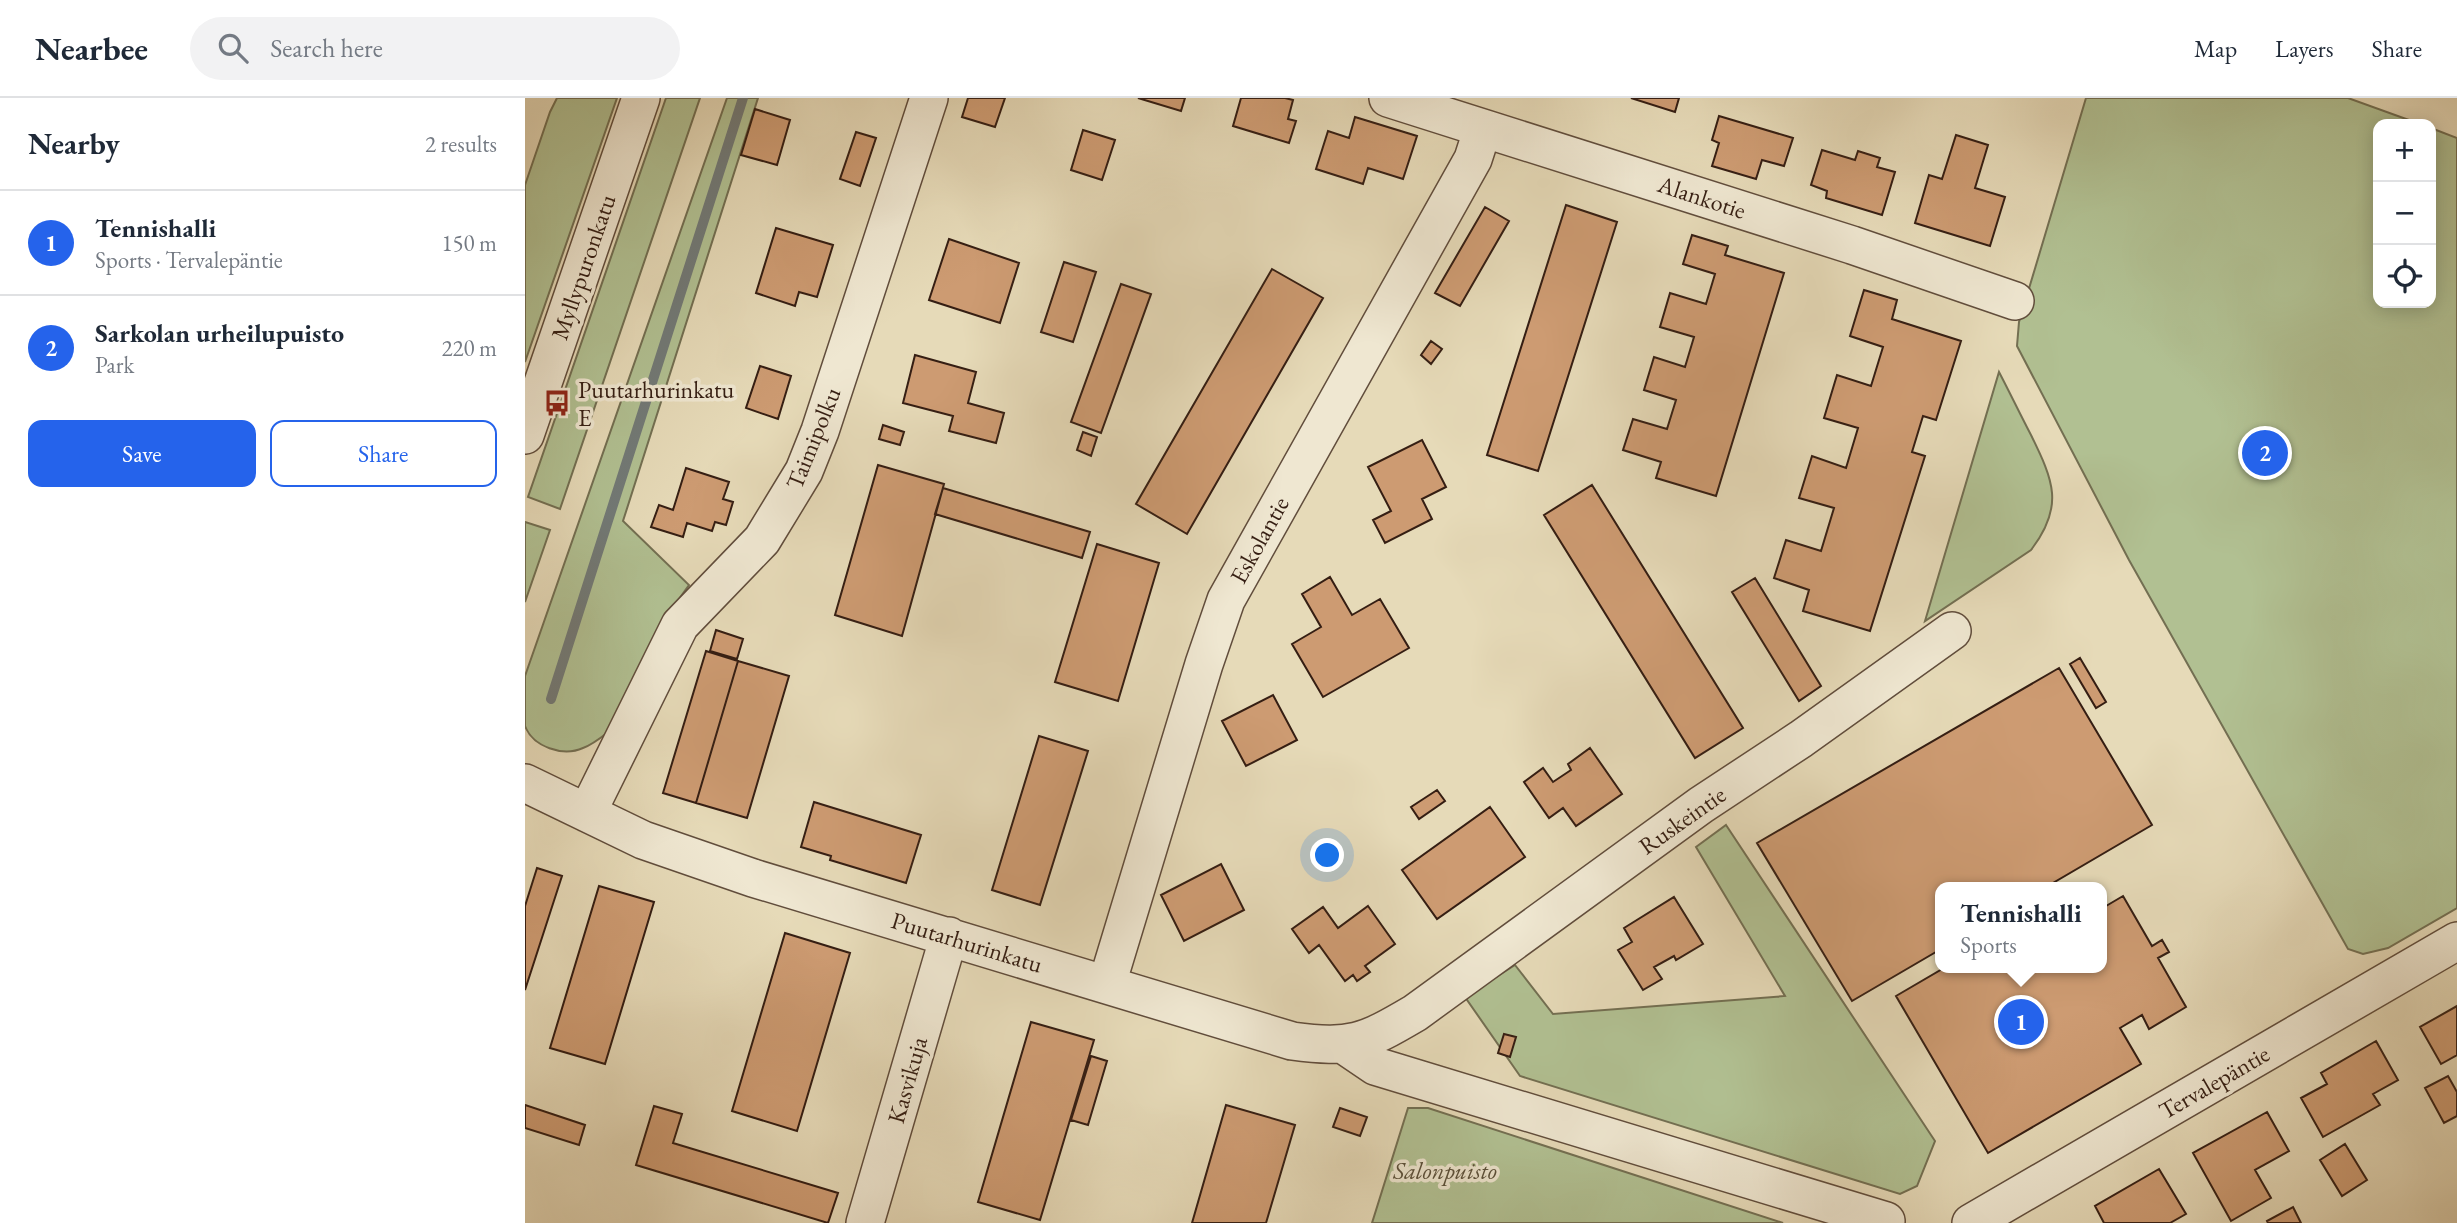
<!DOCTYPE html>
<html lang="en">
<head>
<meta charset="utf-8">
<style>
	body { margin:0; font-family:"EB Garamond",serif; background:#f2f2f3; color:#1f2937 }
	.controls { position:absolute; right:21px; top:21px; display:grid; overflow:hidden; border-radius:14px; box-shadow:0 4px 18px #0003 }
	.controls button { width:63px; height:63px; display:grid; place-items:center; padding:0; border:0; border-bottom:2px solid #e0e1e3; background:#fff; color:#1f2937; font:35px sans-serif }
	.you { position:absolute; left:803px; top:758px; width:24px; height:24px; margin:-18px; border:5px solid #fff; border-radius:50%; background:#1a73e8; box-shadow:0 0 0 10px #1a73e833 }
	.badge { display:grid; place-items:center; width:46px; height:46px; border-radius:50%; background:#2563eb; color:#fff; font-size:23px; font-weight:700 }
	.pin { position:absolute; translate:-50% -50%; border:4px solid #fff; box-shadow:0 2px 7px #0006 }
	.popup { position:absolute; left:1410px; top:784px; width:172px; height:91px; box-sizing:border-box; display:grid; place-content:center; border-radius:14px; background:#fff; filter:drop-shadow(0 2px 5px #0005); font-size:23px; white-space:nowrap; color:#747a83 }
	.popup b { font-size:26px; color:#1f2937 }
	.popup::after { content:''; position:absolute; left:50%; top:100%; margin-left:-14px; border:14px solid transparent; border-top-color:#fff }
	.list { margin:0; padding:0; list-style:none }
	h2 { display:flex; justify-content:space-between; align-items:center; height:91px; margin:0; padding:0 28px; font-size:30px }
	h2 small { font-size:23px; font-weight:400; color:#747a83 }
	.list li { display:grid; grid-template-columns:46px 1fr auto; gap:21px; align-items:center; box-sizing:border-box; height:105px; padding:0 28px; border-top:2px solid #e0e1e3 }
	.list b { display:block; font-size:26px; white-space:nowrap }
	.list p { margin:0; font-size:23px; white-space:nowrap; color:#747a83 }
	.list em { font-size:23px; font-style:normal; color:#747a83 }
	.actions { display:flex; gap:14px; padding:21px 28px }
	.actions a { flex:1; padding:16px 0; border:2px solid #2563eb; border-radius:14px; text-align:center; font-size:24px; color:#2563eb }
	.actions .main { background:#2563eb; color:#fff }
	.icon { flex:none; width:38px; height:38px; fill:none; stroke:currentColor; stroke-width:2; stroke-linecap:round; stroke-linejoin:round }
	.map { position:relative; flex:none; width:1932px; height:1125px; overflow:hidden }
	header { display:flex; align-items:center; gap:42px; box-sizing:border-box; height:98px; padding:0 35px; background:#fff; border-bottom:2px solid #e0e1e3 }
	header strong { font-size:33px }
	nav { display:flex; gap:38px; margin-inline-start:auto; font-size:24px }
	.search { width:490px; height:63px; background:#f2f2f3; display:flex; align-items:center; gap:18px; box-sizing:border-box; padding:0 24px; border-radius:38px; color:#747a83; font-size:26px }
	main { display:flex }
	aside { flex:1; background:#fff }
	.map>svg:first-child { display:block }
	.green { fill:#b1c092; stroke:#736f52; stroke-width:2 }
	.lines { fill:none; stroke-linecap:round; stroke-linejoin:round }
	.stream { stroke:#727a77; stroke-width:10 }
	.building { fill:#cd9b72; stroke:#351e13; stroke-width:2 }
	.minor-casing { stroke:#614d3c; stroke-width:40 }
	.minor { stroke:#efe7d1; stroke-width:37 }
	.labels { text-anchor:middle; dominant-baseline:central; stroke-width:7; stroke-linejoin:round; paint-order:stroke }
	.street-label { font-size:24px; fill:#351e13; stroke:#efe7d1 }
	.poi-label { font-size:24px; fill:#351e13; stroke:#efe7d1; text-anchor:start }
	.park-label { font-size:24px; font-style:italic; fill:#5a4f39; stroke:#efe7d1 }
</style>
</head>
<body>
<header>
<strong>Nearbee</strong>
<div class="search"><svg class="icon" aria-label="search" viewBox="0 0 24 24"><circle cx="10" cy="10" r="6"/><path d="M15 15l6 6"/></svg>Search here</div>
<nav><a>Map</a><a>Layers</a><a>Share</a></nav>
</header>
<main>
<aside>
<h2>Nearby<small>2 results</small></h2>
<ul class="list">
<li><span class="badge">1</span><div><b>Tennishalli</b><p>Sports · Tervalepäntie</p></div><em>150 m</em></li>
<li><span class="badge">2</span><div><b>Sarkolan urheilupuisto</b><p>Park</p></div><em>220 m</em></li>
</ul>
<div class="actions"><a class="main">Save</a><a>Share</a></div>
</aside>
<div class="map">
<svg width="1932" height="1125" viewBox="0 0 1932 1125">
	<rect width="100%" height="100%" fill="#e6dab8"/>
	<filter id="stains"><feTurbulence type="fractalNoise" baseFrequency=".00286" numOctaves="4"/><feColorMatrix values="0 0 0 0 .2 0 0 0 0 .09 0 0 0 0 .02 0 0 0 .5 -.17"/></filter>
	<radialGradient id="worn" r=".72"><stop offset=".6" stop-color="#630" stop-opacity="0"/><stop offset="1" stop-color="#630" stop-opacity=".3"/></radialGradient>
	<!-- green -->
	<path class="green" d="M32,0H92L0,264V87L25,14Z
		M141,0H175L35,411L3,399Z
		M202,0H233L98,423L164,487L136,526L87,631C78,638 69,646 58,650C38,659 8,649 0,628V578Z
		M1561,0H1823L1895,26H1853V205H1906V30L1932,40V810L1863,850L1838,856L1823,851L1604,462L1492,248L1494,224Z
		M1474,274C1485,295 1495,316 1506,337C1528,382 1540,408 1506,452L1400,523Z
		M0,424L25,432L0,504Z
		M1201,727L1410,1043L1392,1088L1375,1096L995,978L940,899L990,867L1028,916L1260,898L1171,749Z
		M883,1010H903L1258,1125H847Z"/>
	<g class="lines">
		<!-- stream -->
		<path class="stream" d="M26,601L218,0"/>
	</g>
	<!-- building -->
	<path class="building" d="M443,0H480L470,29L437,19Z
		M613,0H660L656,13Z
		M716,0H760L768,2L763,21L771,23L764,45L708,28Z
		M1106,0H1154L1150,14Z
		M230,11L265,22L252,67L216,57Z
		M1194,18L1268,40L1259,68L1237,62L1231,81L1187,68L1194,45L1187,42Z
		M830,19L892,38L878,81L843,70L838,86L791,71L803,33L824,40Z
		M558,32L590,42L577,82L546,72Z
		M331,34L351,40L335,88L315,81Z
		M1431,37L1463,47L1450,90L1480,99L1465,148L1390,125L1404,77L1417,81Z
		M1297,52L1330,62L1333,53L1355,60L1352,69L1370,74L1357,117L1301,100L1302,93L1286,87Z
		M1041,107L1092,124L1013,373L962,357Z
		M960,109L984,123L935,208L910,195Z
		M251,130L308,147L292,199L274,194L270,208L231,195Z
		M1167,137L1203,148L1200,157L1259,175L1191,398L1131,380L1136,364L1098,352L1108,321L1142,331L1151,302L1119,292L1129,259L1160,269L1169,239L1135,229L1145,195L1181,206L1190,176L1158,166Z
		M424,141L494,165L475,225L404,202Z
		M539,164L571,174L548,244L516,234Z
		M747,171L798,200L662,436L611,406Z
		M596,186L626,196L576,335L546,324Z
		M1339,192L1372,202L1367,221L1436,243L1411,322L1398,318L1387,354L1400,358L1345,533L1278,513L1284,492L1249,480L1261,442L1296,453L1309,410L1274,400L1287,358L1321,370L1333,330L1299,320L1312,277L1346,288L1358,249L1325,238Z
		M906,243L917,251L906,266L896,257Z
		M390,257L451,274L443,305L479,315L471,345L424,333L428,318L378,305Z
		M235,268L266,278L253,321L221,310Z
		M358,327L379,334L375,347L354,341Z
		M558,334L572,339L566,358L552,352Z
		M897,342L921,389L897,401L907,421L860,445L848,422L866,413L843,369Z
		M353,367L419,386L377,538L310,517Z
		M161,370L204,384L198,401L208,404L201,427L190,424L187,433L162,425L158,439L126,429L134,407L148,412Z
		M1067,387L1218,630L1170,660L1019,417Z
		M418,390L565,434L557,460L410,416Z
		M572,446L634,465L593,603L530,584Z
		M805,479L827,517L855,501L884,550L798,599L767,546L796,529L777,496Z
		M1230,480L1296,588L1274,603L1207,494Z
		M191,532L218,541L212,561L185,553Z
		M181,553L213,563L171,705L138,695Z
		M1555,560L1581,604L1571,610L1545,566Z
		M213,563L264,578L222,720L171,705Z
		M1534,570L1627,727L1521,789H1416V851L1327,903L1232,745Z
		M748,597L772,642L721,668L697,623Z
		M514,638L563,653L515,807L467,792Z
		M1065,650L1097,696L1051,728L1038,710L1024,720L999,684L1018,670L1028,684L1046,672L1043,666Z
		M912,692L920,703L894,721L886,709Z
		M289,704L396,737L381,785L305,762L306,758L276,749Z
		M965,709L1000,759L912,821L877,772Z
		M696,766L719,812L659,843L636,797Z
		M12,770L37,778L0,892V808Z
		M74,788L129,804L80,966L25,950Z
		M1598,798L1627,848L1637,842L1644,854L1633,860L1661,909L1624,931L1617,917L1595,930L1616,966L1463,1055L1371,898L1419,870H1576V811Z
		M1149,799L1178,846L1151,862L1149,858L1129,869L1137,881L1118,892L1093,852L1107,844L1099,830Z
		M843,808L870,846L840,868L845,874L832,883L828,877L820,883L794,847L784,855L767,831L798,809L813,830Z
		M260,835L325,855L272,1033L207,1013Z
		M1932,908V957L1916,966L1895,929Z
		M506,924L569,942L515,1122L453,1104Z
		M979,936L991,939L985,959L973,955Z
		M1851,943L1873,982L1848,996L1855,1007L1798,1039L1776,1000L1802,986L1796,975Z
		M566,958L582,963L563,1027L546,1022Z
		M1923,978L1932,994V1018L1919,1025L1900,990Z
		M0,1007L60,1027L54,1047L0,1030Z
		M701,1007L770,1027L741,1125H667Z
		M129,1008L157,1016L148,1045L313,1095L303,1125L111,1067Z
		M815,1010L842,1019L835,1038L808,1029Z
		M1742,1014L1764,1053L1730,1072L1746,1100L1706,1123L1668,1055Z
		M1820,1046L1842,1082L1817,1098L1795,1062Z
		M1634,1071L1661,1116L1645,1125H1579L1570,1108Z
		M1768,1109L1776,1125H1743L1742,1123Z"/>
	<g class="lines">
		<!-- minor casing -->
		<g class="minor-casing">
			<path id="minor" d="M863,0L1327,147L1490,203
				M0,337L116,0
				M0,685L118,742L228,780L767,943C826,951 839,945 890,915L1176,707L1276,641L1427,533
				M62,715L155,527L237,442L279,373L295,333L404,0
				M582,886L679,566L701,502L948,61L958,30
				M819,947L850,968L1361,1123
				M340,1125L424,838
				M1446,1125L1932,843"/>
		</g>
		<!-- minor -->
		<use href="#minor" class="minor"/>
	</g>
	<!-- icons -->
	<defs>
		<g id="bus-bare" transform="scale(2.1)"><path d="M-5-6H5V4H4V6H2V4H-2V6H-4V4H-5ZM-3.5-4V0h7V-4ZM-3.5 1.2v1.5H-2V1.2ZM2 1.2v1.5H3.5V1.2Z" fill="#8f2418" stroke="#efe7d1" stroke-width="2.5" paint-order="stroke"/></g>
	</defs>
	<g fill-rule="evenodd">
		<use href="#bus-bare" x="32" y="305"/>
	</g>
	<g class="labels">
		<!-- street labels -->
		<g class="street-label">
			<text transform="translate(1177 99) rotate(18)">Alankotie</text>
			<text transform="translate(58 169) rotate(-71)">Myllypuronkatu</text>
			<text transform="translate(288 340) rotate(-68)">Taimipolku</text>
			<text transform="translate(734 442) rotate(-61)">Eskolantie</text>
			<text transform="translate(1157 722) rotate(-35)">Ruskeintie</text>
			<text transform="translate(442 844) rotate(17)">Puutarhurinkatu</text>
			<text transform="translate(382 982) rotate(-74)">Kasvikuja</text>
			<text transform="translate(1689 984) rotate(-30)">Tervalepäntie</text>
		</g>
		<!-- poi labels -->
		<g class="poi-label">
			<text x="53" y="291">Puutarhurinkatu<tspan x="53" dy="28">E</tspan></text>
		</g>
		<!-- park labels -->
		<g class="park-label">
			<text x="920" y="1072">Salonpuisto</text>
		</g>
	</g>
	<rect width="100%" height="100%" filter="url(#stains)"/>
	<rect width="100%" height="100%" fill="url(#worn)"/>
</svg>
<div class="controls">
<button>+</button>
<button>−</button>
<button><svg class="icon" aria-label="locate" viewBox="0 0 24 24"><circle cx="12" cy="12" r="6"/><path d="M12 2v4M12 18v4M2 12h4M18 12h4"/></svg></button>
</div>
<div class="you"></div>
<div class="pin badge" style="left:1496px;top:924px">1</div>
<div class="popup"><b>Tennishalli</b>Sports</div>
<div class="pin badge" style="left:1740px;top:355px">2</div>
</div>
</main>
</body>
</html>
